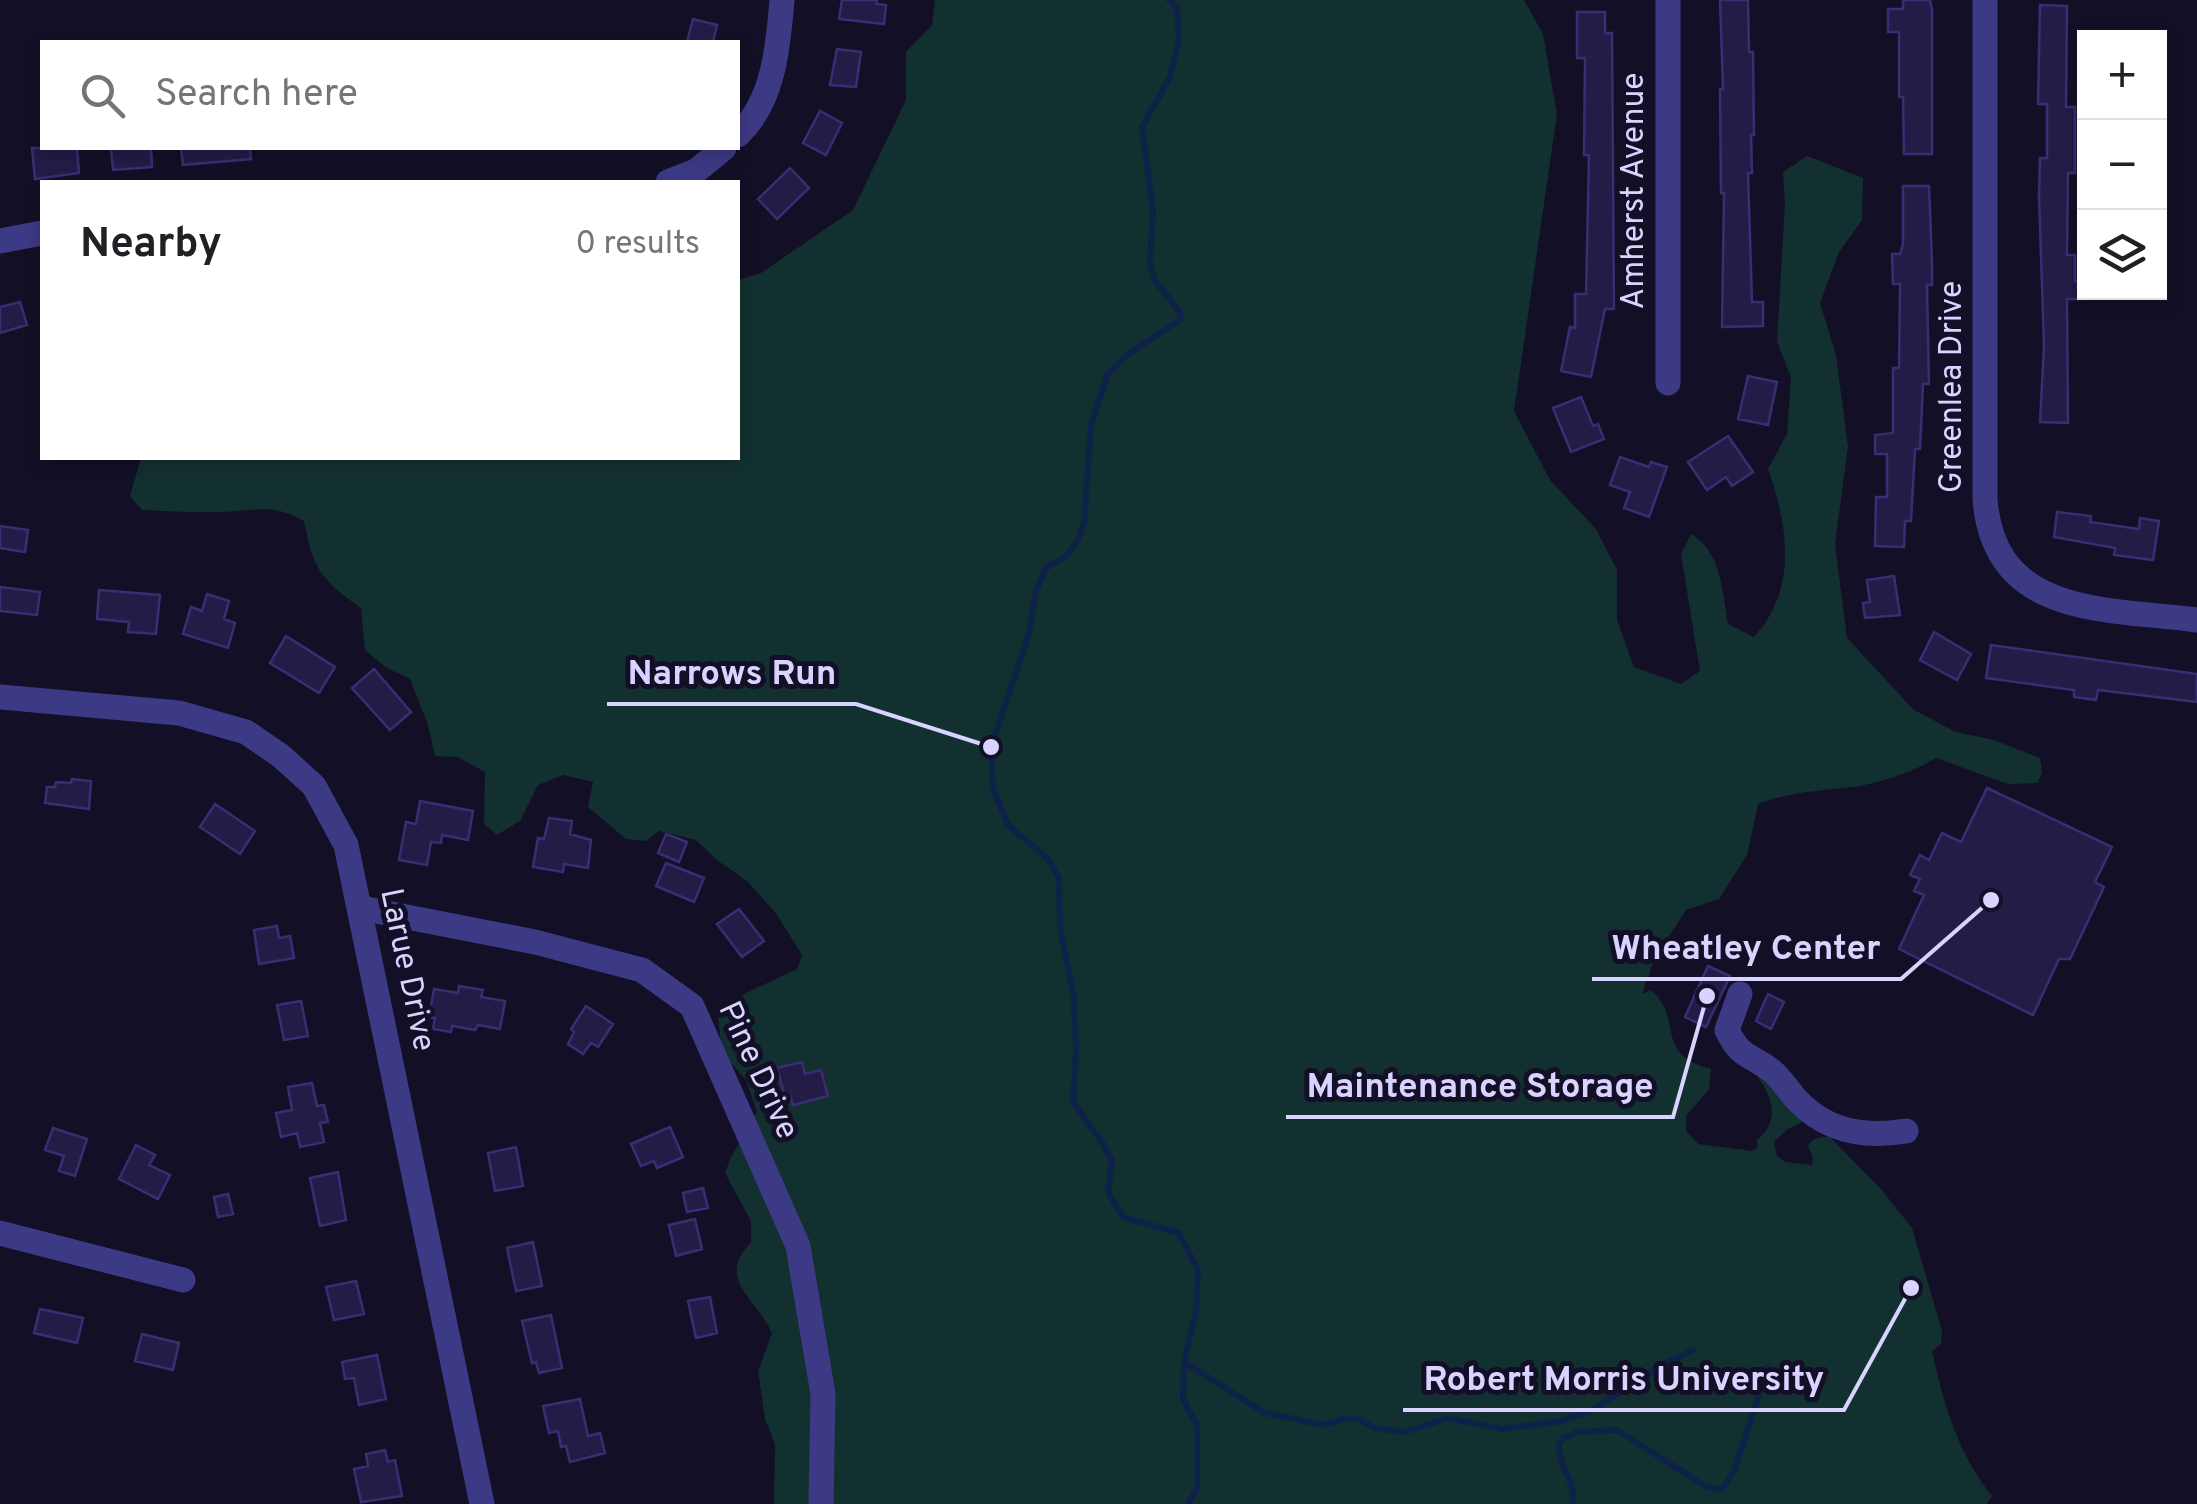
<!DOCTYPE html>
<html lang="en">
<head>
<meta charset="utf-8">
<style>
	body { margin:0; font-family:Overpass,sans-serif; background:#f6f6f6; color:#202124 }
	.controls { position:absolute; right:30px; top:30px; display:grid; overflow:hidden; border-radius:0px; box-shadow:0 5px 15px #0003 }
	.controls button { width:90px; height:90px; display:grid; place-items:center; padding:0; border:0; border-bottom:2px solid #e0e0e0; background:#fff; color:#202124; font:50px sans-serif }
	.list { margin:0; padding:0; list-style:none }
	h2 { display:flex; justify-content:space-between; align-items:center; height:130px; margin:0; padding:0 40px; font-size:42px }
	h2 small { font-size:32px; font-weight:400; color:#757577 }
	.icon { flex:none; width:55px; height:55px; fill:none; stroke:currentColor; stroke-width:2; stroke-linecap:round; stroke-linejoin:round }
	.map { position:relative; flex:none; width:2197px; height:1504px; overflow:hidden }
	.search { position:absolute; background:#fff; box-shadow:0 5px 15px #0003; left:40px; top:40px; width:700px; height:110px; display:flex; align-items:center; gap:25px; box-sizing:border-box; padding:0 35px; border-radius:0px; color:#757577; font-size:38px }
	.panel { position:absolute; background:#fff; box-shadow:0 5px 15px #0003; left:40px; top:180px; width:700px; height:280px; border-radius:0px }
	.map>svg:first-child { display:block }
	.green { fill:#12302f }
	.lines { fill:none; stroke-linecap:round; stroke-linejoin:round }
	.stream { stroke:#0c2248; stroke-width:6 }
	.building { fill:#241b47; stroke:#3b2d73; stroke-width:2.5 }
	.minor { stroke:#3d3a85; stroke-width:25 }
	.labels { text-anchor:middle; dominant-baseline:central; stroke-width:10; stroke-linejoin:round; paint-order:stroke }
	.street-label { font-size:32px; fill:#d9d4ff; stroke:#130f26 }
	.leader { fill:none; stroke:#d9d4ff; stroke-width:4 }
	.callout-dot { fill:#d9d4ff; stroke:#130f26; stroke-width:4 }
	.callout-label { font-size:35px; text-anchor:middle; font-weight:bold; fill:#d9d4ff; stroke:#130f26; stroke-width:10; stroke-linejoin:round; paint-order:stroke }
</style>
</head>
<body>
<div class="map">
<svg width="2197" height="1504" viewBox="0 0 2197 1504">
	<rect width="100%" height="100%" fill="#130f26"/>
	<!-- green -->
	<path class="green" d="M935,0H1524L1543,34L1557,114L1514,411L1550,480L1596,529L1617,570V620L1634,667L1681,684L1700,671L1681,554L1691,534C1722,553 1722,590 1728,624L1754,637C1798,589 1788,526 1768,469L1787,434L1791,378L1777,341L1785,204L1783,172L1807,156L1863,178L1862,220L1839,252L1820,303L1836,355L1848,447L1835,544L1847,638L1914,710L1956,732L1994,740L2040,758L2042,772L2038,783L2008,784L1936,758C1913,772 1880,783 1853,787C1820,791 1788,792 1758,804L1747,855L1719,899L1686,910L1654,960L1642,994L1651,990C1685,1019 1652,1054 1711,1069L1709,1089L1686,1116V1131L1698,1144L1752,1151L1757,1148V1140C1782,1119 1772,1095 1754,1072L1761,1073L1805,1121L1788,1129L1774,1142L1777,1156L1785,1162L1812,1165L1813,1158L1808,1146C1814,1137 1819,1137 1830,1137L1881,1189L1912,1228L1942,1331L1941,1344L1932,1351C1943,1402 1958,1454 1992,1496L1987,1504H774L775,1444L765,1419L758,1371L772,1333C756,1297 715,1281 751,1242V1221L725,1173L731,1157L757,1112L746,1080L722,1053L718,1016L744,994L797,969L802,955L775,912L747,881L718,861L696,840L659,831L646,841L626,839L588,807L593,782L563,775L538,785L520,821L497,835L484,824L485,772L458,757L435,756L428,725L410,679L385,667L365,650L361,608C321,580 313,569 304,521C272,503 254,511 220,512C194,513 168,511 142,510L130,496L141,458H738V280L761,273L853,210L906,100V52L932,25Z"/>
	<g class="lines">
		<!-- stream -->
		<path class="stream" d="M1169,0L1177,8L1179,39L1170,77L1142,127L1153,210L1150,265L1155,281L1180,312V320L1124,357L1107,376L1091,425L1084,523L1077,542L1065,557L1046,568L1035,594L1029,634L991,747L993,788L1008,825L1048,859L1059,879L1060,927L1074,998L1076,1052L1073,1102L1102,1142L1112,1161L1108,1192L1123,1217L1179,1233L1198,1270L1196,1311L1184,1362L1183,1399L1197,1425V1489L1188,1504
			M1184,1362L1265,1413L1324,1425L1342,1419H1358L1375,1428L1404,1432L1448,1418L1503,1429L1561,1421L1591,1411L1658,1367L1693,1350
			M1572,1504C1577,1481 1558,1467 1559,1444L1562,1439L1577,1432L1617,1430L1705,1486L1722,1490L1734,1471L1768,1367"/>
	</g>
	<!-- building -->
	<path class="building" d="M842,0H877L876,4L886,5L884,24L839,19Z
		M1720,0H1748L1749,52H1753L1754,135H1751L1752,173H1748L1752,302H1763V326L1722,327L1724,193H1721L1720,89H1723Z
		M1903,0H1930L1932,9V154H1904L1903,97H1899V32H1888V9H1903Z
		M2040,5L2067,6L2066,107H2075V173H2068L2067,255H2075V281H2083L2084,299H2067L2068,423L2040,422L2044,346L2039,196L2040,158H2047V104H2038Z
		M1577,12H1605V33H1612L1614,309H1605L1591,377L1561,371L1570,327L1575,328V294H1586L1589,155H1584L1585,58H1577Z
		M693,19L717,25L713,42H687Z
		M837,49L861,52L856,87L830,85Z
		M820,111L842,123L826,155L803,143Z
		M32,148H77L79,173L35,179Z
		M111,148H151L152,167L113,170Z
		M181,148H250L251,159L183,165Z
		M790,168L809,188L777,219L758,199Z
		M1903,186H1929L1932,262V285H1927L1929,384H1923L1920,449H1915L1911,521H1905L1904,547L1875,546L1876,497H1887V454H1875V435L1893,433V368H1899L1900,284H1893L1892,254H1900L1903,244Z
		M20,302L27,325L0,333V307Z
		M1748,376L1777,382L1768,425L1738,419Z
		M1581,397L1593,426L1598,424L1604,439L1571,452L1553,408Z
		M1728,436L1753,472L1732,486L1726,477L1707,490L1688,462Z
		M1620,457L1649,467L1651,462L1667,467L1649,517L1624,508L1630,492L1610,485Z
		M2057,512L2091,516L2090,522L2139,529L2140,518L2159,521L2153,560L2114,555L2115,548L2054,537Z
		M0,526L28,530L25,552L0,548Z
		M1894,576L1900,615L1865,618L1863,603L1870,602L1867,580Z
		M0,587L40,592L37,615L0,611Z
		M99,590L160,595L156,634L128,632L129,622L97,619Z
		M207,594L229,601L224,619L235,623L228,648L183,634L191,607L202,611Z
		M1934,632L1971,654L1957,680L1920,660Z
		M286,636L335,667L319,693L270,663Z
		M1991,645L2197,674V702L2098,690L2096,700L2074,697V690L1986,678Z
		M374,669L411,712L390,730L352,688Z
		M72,779L91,781L89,809L45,803L47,787H55L56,782L71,783Z
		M1987,788L2112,847L2095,882L2104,887L2070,959H2059L2033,1015L1899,949L1924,895L1914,891L1920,879L1910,875L1920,855L1929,860L1942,833L1961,842Z
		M420,801L473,811L468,840L442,835L441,843L431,842L427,865L399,860L406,822L416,824Z
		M215,804L255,831L240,854L200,827Z
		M549,818L572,821L570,834L591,840L588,868L564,864L563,872L533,867L538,838L544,839Z
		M666,834L687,842L679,862L658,853Z
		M666,863L704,878L694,902L656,886Z
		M739,909L764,941L742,957L717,924Z
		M277,926L279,938L290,936L294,958L259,964L254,930Z
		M1708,966L1730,976L1706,1027L1685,1017Z
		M459,986L483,990L481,997L505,1001L500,1029L478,1025L475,1030L452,1026L451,1032L433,1029L435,1018L429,1017L434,989L458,993Z
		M1768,994L1784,1002L1771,1029L1756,1021Z
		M301,1001L308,1036L284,1040L277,1005Z
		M586,1006L613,1024L598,1047L591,1043L583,1054L568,1044L574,1032L571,1029Z
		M802,1062L805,1074L821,1070L828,1096L793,1105L790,1096L785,1097L777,1068Z
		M312,1083L317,1106L324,1105L328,1122L320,1123L324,1142L300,1147L297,1133L281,1137L276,1113L292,1110L288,1087Z
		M670,1127L683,1157L657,1168L654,1161L641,1166L631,1144Z
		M53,1128L87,1139L75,1176L59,1171L64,1156L45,1150Z
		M136,1145L155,1155L149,1165L170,1175L158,1199L119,1179Z
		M516,1147L523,1186L495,1191L488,1153Z
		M338,1172L346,1220L320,1226L310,1178Z
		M703,1188L708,1208L687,1212L683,1193Z
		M228,1194L233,1214L218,1217L214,1197Z
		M695,1219L702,1249L676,1256L669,1225Z
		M533,1242L542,1286L516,1291L507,1248Z
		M356,1281L364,1314L334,1320L326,1287Z
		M710,1297L717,1333L696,1338L688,1301Z
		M40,1309L83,1318L77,1343L34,1333Z
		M551,1315L562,1368L539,1373L536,1362L532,1363L522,1321Z
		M142,1334L179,1343L173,1370L135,1361Z
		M377,1355L386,1399L359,1405L354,1378L345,1379L342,1362Z
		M580,1399L588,1436L600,1433L605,1453L570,1462L566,1446L561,1447L558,1431L549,1433L543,1406Z
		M385,1450L388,1462L395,1460L402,1496L361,1502L354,1469L368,1466L366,1454Z"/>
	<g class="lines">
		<!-- minor -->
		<path class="minor" d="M1668,0V383
			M1985,0V499C1994,618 2107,608 2197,620
			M738,135C774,101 778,47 782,0
			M668,182L696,171L724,148
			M0,241L42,233
			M0,697L179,713L246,732L281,756L314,786L346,845L482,1504
			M361,908L535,942L642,970L692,1006L798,1246L823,1394L821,1504
			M1740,994L1727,1030C1741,1059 1749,1053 1772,1071C1782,1079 1789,1092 1798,1101C1828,1132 1865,1138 1906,1131
			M0,1233L183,1280"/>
	</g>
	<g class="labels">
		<!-- street labels -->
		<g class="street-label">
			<text transform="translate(1635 191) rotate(-90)">Amherst Avenue</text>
			<text transform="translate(1953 387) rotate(-90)">Greenlea Drive</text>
			<text transform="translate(406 970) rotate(78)">Larue Drive</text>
			<text transform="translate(757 1071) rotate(65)">Pine Drive</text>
		</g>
	</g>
	<!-- callouts -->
	<path class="leader" d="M991 747L856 704H607M1991 900L1901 979H1592M1707 996L1673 1117H1286M1911 1288L1844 1410H1403"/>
	<g class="callout-dot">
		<circle cx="991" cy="747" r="10"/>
		<circle cx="1991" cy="900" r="10"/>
		<circle cx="1707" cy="996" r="10"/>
		<circle cx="1911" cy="1288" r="10"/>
	</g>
	<g class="callout-label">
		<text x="732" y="684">Narrows Run</text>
		<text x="1746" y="959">Wheatley Center</text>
		<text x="1480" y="1097">Maintenance Storage</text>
		<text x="1624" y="1390">Robert Morris University</text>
	</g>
</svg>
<div class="controls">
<button>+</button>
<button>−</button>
<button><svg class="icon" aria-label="layers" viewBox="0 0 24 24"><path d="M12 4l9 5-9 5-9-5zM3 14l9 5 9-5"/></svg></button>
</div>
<div class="search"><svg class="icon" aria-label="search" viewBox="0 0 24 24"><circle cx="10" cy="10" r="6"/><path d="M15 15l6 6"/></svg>Search here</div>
<section class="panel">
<h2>Nearby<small>0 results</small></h2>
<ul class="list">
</ul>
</section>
</div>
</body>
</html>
